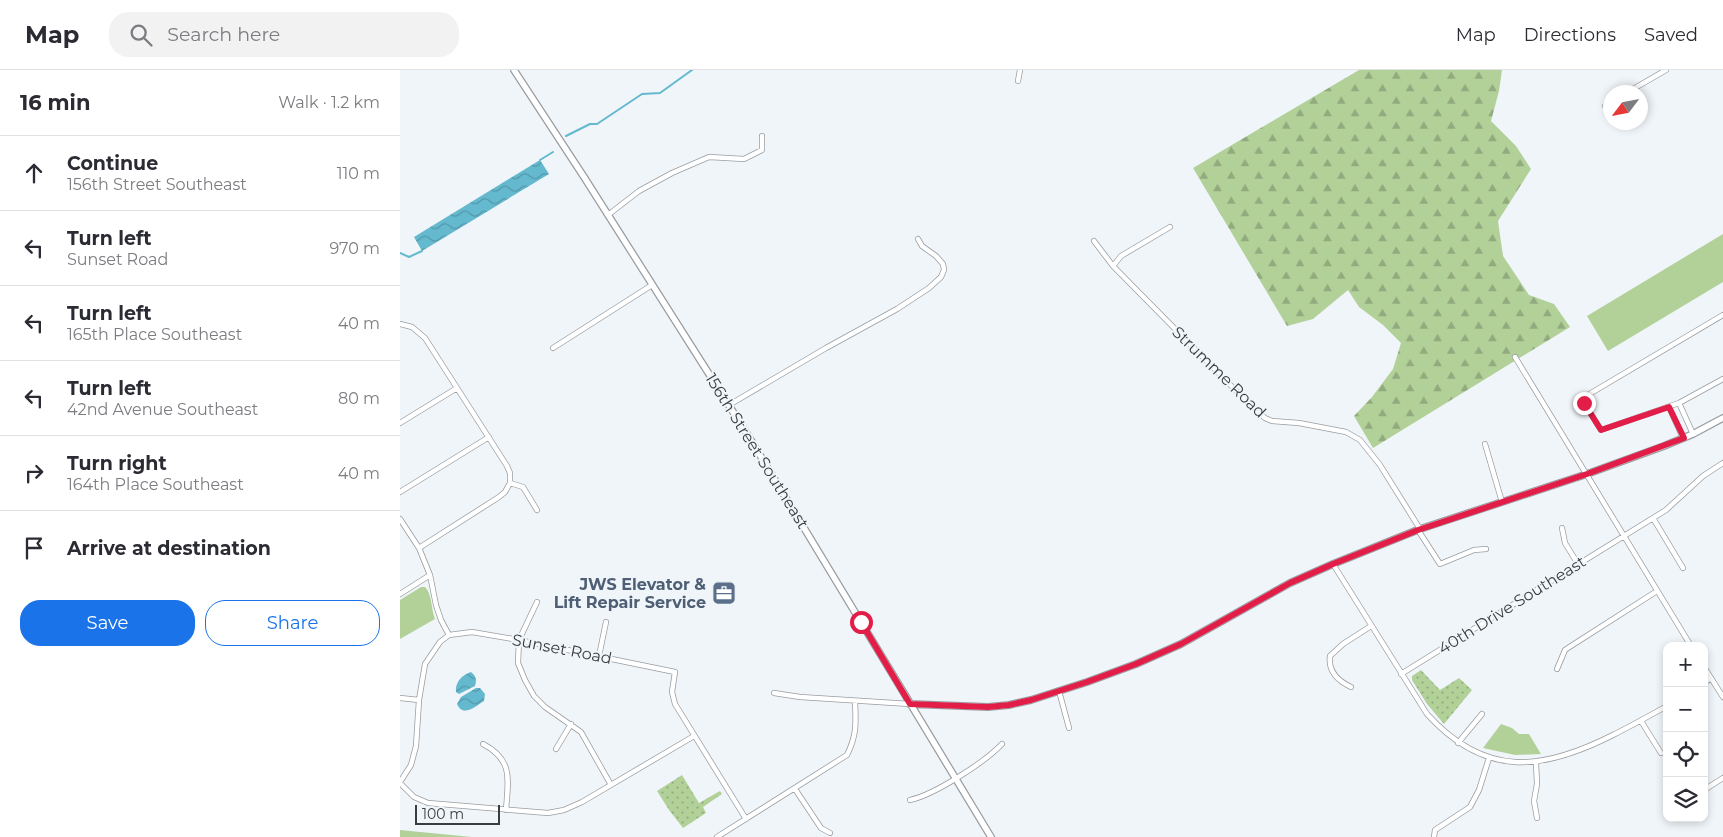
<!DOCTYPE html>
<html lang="en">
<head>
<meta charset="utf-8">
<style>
	body { margin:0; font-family:Montserrat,sans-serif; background:#f2f2f3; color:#2b2b33 }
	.controls { position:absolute; right:15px; bottom:15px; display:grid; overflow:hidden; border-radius:10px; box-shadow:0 2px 8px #0003 }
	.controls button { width:45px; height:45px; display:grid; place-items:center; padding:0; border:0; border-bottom:1px solid #e1e1e2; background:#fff; color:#2b2b33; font:25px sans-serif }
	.compass { position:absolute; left:1203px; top:15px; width:45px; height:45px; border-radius:50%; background:#fff; box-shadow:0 2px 8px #0003; rotate:238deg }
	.scale { position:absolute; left:15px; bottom:12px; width:85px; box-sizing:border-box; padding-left:5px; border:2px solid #3a3c3e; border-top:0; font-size:14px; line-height:18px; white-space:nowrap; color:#3a3c3e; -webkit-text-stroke:4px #f0f5f9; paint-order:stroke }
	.stop { position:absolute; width:15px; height:15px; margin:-11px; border:4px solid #e11d48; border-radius:50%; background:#fff }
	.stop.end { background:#e11d48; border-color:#fff; box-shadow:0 1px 5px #0008 }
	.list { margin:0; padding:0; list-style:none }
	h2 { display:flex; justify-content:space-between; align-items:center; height:65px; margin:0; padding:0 20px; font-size:21px }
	h2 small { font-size:16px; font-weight:400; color:#7c7c81 }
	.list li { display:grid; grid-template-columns:32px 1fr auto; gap:15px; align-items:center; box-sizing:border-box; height:75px; padding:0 20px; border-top:1px solid #e1e1e2 }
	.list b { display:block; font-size:19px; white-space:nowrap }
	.list p { margin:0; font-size:16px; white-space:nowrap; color:#7c7c81 }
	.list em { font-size:16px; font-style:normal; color:#7c7c81 }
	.actions { display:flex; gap:10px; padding:15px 20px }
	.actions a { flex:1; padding:11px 0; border:1px solid #1a73e8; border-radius:20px; text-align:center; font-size:18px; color:#1a73e8 }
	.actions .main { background:#1a73e8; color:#fff }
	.icon { flex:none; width:28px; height:28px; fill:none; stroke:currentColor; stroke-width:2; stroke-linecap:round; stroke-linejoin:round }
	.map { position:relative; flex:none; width:1323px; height:767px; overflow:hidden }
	header { display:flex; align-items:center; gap:30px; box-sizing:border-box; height:70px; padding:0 25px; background:#fff; border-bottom:1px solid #e1e1e2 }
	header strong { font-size:24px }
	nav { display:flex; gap:28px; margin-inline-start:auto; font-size:18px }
	.search { width:350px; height:45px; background:#f2f2f3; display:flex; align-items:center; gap:12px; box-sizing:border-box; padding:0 18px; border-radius:20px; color:#7c7c81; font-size:19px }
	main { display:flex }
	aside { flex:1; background:#fff }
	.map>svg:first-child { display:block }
	.grass { fill:#b2d199 }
	.forest { fill:url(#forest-firs) }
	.park { fill:url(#park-dots) }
	.water { fill:url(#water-waves) }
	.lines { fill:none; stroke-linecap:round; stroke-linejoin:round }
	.stream { stroke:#64b9cf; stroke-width:2 }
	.minor-casing { stroke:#999da1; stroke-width:6 }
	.tertiary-casing { stroke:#999da1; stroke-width:8 }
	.minor { stroke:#fff; stroke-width:4.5 }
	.tertiary { stroke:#fff; stroke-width:5.5 }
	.route { stroke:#e11d48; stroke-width:6 }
	.labels { text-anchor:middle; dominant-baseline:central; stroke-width:4; stroke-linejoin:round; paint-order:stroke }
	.street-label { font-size:16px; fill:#3a3c3e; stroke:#f0f5f9 }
	.service-label { font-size:16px; font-weight:bold; fill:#4e5e75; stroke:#f0f5f9; text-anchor:end }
</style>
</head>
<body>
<header>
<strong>Map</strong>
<div class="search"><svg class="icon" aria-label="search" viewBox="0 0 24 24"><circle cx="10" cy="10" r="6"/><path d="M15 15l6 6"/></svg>Search here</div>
<nav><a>Map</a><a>Directions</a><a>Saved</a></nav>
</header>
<main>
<aside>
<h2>16 min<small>Walk · 1.2 km</small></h2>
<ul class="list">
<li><svg class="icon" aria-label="ahead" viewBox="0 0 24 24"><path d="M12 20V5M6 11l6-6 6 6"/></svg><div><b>Continue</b><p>156th Street Southeast</p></div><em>110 m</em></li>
<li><svg class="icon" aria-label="left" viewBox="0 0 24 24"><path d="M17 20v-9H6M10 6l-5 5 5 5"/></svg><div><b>Turn left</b><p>Sunset Road</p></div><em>970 m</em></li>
<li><svg class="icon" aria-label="left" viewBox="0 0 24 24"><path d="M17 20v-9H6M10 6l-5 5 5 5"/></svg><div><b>Turn left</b><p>165th Place Southeast</p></div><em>40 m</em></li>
<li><svg class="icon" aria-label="left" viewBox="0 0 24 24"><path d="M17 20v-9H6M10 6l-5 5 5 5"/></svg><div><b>Turn left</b><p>42nd Avenue Southeast</p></div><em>80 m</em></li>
<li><svg class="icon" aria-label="right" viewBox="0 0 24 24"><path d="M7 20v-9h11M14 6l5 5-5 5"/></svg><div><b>Turn right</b><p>164th Place Southeast</p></div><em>40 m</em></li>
<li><svg class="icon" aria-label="arrive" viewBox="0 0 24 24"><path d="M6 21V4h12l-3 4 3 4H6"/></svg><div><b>Arrive at destination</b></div></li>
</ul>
<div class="actions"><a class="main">Save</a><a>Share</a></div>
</aside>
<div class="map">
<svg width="1323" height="767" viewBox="0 0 1323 767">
	<defs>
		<pattern id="forest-firs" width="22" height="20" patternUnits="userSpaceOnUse" patternTransform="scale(1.25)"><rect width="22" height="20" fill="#b2d199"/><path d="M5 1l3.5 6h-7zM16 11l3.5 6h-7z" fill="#92ab7e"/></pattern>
		<pattern id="park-dots" width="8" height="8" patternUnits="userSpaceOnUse" patternTransform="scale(1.25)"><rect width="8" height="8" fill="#b2d199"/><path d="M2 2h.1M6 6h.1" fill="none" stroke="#92ab7e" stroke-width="1.8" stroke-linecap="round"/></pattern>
		<pattern id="water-waves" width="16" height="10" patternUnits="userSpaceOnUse" patternTransform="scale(1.25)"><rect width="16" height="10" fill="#64b9cf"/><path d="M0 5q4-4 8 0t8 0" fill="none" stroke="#5398a9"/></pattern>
	</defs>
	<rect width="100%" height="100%" fill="#f0f5f9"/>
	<!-- grass -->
	<path class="grass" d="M1323,164V212L1208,281L1187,246Z
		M21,517H25C32,523 31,539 35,549L0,569V530Z
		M1101,654L1112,658L1119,664H1129L1141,684L1115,685L1083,678Z
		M0,760L72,767H0Z"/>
	<!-- forest -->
	<path class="forest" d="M959,0H1102L1099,21L1091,51L1116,76L1131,99L1098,151L1103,186L1129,225L1154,234L1170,257L973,378L954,346L972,327L993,299L1001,273L983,255L959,237L948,220L913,249L887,256L793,98Z"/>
	<!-- park -->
	<path class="park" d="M1021,600L1040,620L1059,608L1072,620L1044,654L1027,634L1012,610V606Z
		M282,705L299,733L320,721L322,724L303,737L306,743L283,758L269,740L257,721Z"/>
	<!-- water -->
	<path class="water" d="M140,90L149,104L22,181L14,167Z
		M71,602C76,606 77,609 75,616L59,624L56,622C55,612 62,605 71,602Z
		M76,618H80L85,624L84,631C76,636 63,648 57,634L61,627Z"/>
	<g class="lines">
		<!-- stream -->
		<path class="stream" d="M166,66L190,54H197L242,24L260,23L292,0
			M140,90L153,82
			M0,183L9,187L22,181"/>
		<!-- minor casing -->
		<g class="minor-casing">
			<path id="minor" d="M618,11L620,0
				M1228,22L1266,0
				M1205,36L1210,33
				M208,145L239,121L272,103L309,87L344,89L362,80V66
				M694,171L713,196L852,337L865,348L872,351L899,353L946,362L960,370L980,395L1020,459
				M713,196L721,186L770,157
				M1323,245L1186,326L1184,333L1201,360L1279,333L1323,309
				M0,254L12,257L25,268L107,396L110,403V413L123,417L137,440
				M153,278L252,215
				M1115,287L1291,576
				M1279,333L1293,364
				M329,335L426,278L497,239L529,218L541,207L544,200L543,194L536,186L522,176L518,169
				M1269,337L1283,368
				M0,353L57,318
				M1085,374L1102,432
				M0,422L89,367
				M1253,448L1283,498
				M0,449L19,478L30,505L36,535L41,550L49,565
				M1162,458L1165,473L1178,494
				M1018,460L1040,494L1074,480L1086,479
				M19,478L99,427L105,422L110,413
				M933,494L1027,644C1085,708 1142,701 1213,665C1231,656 1249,646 1267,636
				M0,524L30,505
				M137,532L119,570L118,593L125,610L134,626L145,637L181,662L211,715
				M199,586L206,552
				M1304,597L1323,627
				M1157,599L1165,580L1171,576L1257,521
				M1001,604L1266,440L1303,406L1323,393
				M1304,613L1311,608
				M951,617C938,611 928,601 930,586L943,574L971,556
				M659,621L669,658
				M374,623L400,627L510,634
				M0,628L19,630
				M1241,651L1261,683
				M1058,673L1082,644
				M83,674C114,690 108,711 106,740
				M156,679L171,654
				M1136,693L1137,714L1134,731L1137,748
				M0,712L11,695L16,676L19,630L25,594L40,572L49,565L72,562L119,570L275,602L272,622L275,634L346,749
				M0,713L14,727L28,733L148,743L164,740L182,732L294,666
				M395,719L421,758L430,763
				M1304,720L1323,708
				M510,730C534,725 585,692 602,674
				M317,767L447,685C457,665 456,653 455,631
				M1034,767L1035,760L1070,737L1079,720L1089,688"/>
		</g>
		<!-- tertiary casing -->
		<g class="tertiary-casing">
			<path id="tertiary" d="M114,0L184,107L349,367L591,767
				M510,634L588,637L609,635L631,630L687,612L736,594L781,574L890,513L933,494L1020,459L1187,404L1264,376L1293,364L1323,348"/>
		</g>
		<!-- minor -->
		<use href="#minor" class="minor"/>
		<!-- tertiary -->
		<use href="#tertiary" class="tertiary"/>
	</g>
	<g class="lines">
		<!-- route -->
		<path class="route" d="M461,552L510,634L588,637L609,635L631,630L687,612L736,594L781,574L890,513L933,494L1018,460L1187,404L1284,368L1269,337L1201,360L1184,333"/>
	</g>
	<!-- icons -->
	<defs>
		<g id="office-square" transform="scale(1.25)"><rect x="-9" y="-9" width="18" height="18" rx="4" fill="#5c6f8a" stroke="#f0f5f9"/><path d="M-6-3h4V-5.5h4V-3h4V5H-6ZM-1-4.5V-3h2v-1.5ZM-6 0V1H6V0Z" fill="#fff"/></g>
	</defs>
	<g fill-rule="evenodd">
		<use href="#office-square" x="324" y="523"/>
	</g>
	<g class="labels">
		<!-- street labels -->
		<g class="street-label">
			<text transform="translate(819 302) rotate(44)">Strumme Road</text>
			<text transform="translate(357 381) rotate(58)">156th Street Southeast</text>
			<text transform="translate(1112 535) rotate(-32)">40th Drive Southeast</text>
			<text transform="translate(162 579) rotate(11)">Sunset Road</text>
		</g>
		<!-- service labels -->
		<g class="service-label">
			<text x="306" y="514">JWS Elevator &amp;<tspan x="306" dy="18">Lift Repair Service</tspan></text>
		</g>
	</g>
</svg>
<div class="controls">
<button>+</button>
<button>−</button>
<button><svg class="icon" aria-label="locate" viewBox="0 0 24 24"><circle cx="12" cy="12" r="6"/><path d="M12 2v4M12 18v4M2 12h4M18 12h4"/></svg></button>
<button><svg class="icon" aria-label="layers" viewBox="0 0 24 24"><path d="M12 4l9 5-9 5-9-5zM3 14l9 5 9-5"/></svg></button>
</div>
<svg class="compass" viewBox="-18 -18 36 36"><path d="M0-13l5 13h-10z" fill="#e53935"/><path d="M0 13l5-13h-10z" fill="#7c7c81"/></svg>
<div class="scale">100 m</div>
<div class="stop" style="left:461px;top:552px"></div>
<div class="stop end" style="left:1184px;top:333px"></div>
</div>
</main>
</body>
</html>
